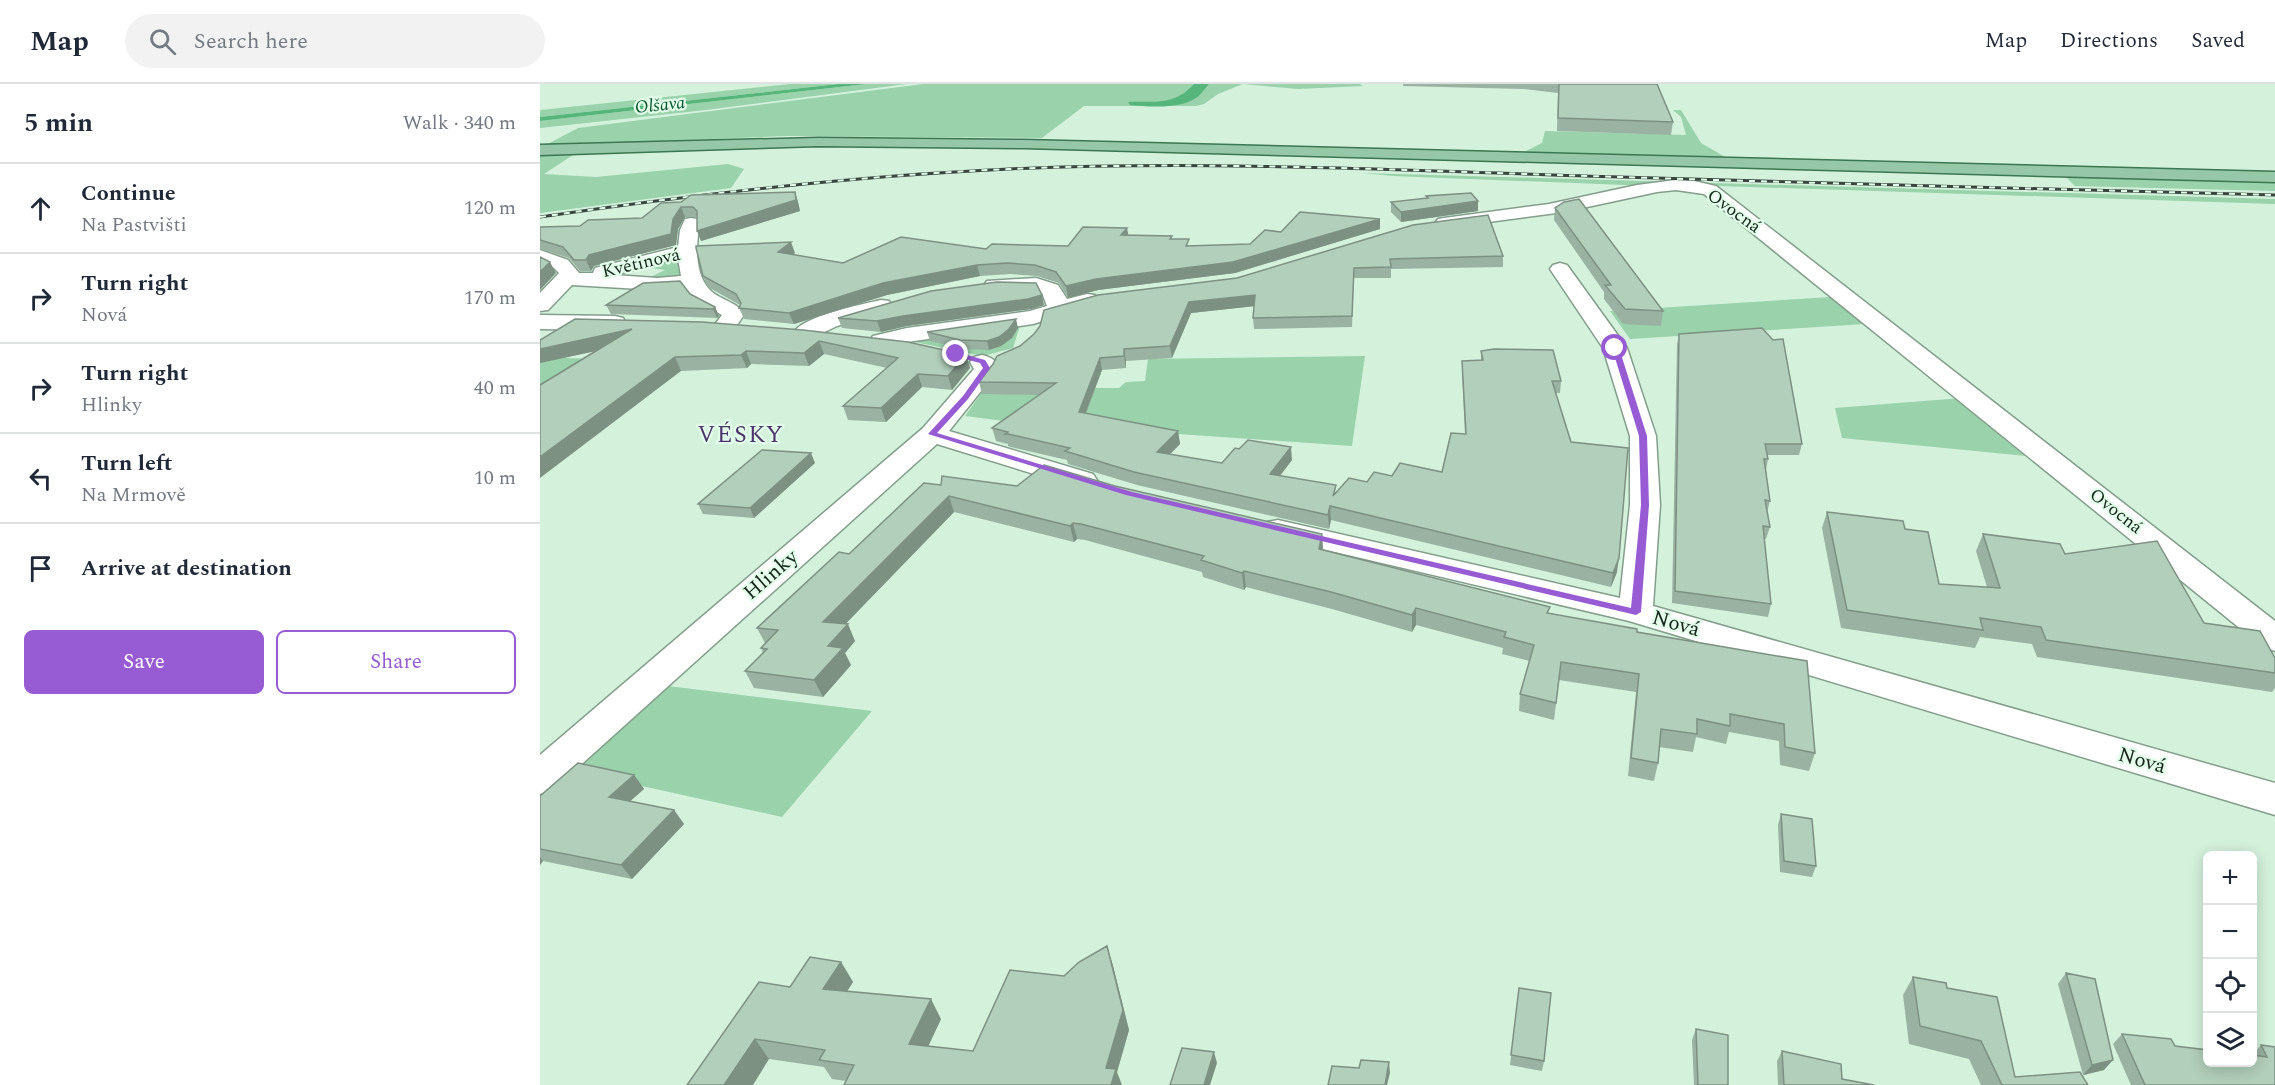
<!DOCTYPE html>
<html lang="en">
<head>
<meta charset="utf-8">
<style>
	body { margin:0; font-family:Spectral,serif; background:#f2f2f3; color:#1f2937 }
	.controls { position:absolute; right:18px; bottom:18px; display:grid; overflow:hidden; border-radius:9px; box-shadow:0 3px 15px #0003 }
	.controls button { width:54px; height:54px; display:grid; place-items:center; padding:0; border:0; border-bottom:2px solid #e0e1e3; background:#fff; color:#1f2937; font:30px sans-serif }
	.stop { position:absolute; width:18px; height:18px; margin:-14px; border:4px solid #975cd4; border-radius:50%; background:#fff }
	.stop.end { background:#975cd4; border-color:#fff; box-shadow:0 2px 6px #0008 }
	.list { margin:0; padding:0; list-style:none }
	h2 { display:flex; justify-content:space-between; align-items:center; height:78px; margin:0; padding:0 24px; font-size:26px }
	h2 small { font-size:20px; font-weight:400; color:#747a83 }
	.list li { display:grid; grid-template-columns:39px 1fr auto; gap:18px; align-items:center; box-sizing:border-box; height:90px; padding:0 24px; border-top:2px solid #e0e1e3 }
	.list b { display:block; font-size:22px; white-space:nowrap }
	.list p { margin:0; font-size:20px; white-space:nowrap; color:#747a83 }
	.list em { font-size:20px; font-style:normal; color:#747a83 }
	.actions { display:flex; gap:12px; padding:18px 24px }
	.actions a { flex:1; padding:14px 0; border:2px solid #975cd4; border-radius:9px; text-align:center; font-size:21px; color:#975cd4 }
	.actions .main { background:#975cd4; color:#fff }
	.icon { flex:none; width:33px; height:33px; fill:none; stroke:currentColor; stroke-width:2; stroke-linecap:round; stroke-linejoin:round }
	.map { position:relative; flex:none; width:1735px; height:1001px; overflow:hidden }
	header { display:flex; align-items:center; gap:36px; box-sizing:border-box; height:84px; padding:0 30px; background:#fff; border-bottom:2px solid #e0e1e3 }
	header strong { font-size:28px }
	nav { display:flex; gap:33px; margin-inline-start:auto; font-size:21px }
	.search { width:420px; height:54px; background:#f2f2f3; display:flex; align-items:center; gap:15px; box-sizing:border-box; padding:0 21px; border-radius:33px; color:#747a83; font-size:22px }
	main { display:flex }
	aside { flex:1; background:#fff }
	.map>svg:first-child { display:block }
	.green { fill:#99d2ab }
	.water { fill:#55b57a }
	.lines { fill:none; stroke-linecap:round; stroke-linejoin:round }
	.minor-casing { stroke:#839e8b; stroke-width:3 }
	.major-casing { stroke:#3c7652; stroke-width:3 }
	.minor { fill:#fff; fill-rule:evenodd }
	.major { fill:#95c7a8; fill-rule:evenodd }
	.rail-casing { stroke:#38463d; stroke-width:3 }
	.rail { stroke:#e1ffe9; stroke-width:2; stroke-dasharray:6; stroke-linecap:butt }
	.wall { fill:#99b2a1 }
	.shaded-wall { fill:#7d9183 }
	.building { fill:#b2cfbb; stroke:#7d9183; stroke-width:1.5 }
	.route { fill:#975cd4 }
	.labels { text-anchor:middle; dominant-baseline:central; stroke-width:4.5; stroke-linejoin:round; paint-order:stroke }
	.far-water-label { font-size:18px; font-style:italic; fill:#0a542e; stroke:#e1ffe9 }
	.far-street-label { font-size:18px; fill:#19241d; stroke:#e1ffe9 }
	.street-label { font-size:21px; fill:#19241d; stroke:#e1ffe9 }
	.quarter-label { font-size:24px; letter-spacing:1.5px; fill:#4f336e; stroke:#e1ffe9 }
</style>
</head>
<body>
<header>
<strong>Map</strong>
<div class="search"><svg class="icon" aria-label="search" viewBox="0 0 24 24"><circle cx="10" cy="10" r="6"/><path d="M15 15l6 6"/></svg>Search here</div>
<nav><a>Map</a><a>Directions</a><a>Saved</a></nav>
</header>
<main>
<aside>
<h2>5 min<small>Walk · 340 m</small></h2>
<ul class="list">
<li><svg class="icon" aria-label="ahead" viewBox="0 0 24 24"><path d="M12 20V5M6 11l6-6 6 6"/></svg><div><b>Continue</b><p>Na Pastvišti</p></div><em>120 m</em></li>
<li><svg class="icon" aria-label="right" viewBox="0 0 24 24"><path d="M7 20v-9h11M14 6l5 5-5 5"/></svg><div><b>Turn right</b><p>Nová</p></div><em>170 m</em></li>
<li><svg class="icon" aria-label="right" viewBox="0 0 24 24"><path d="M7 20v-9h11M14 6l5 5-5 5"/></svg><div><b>Turn right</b><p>Hlinky</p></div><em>40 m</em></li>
<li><svg class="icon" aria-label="left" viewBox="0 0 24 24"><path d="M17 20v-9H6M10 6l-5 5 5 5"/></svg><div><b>Turn left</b><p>Na Mrmově</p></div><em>10 m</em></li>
<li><svg class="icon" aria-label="arrive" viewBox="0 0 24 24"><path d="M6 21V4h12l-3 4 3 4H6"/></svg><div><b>Arrive at destination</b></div></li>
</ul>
<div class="actions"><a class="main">Save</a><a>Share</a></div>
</aside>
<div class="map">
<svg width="1735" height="1001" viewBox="0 0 1735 1001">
	<rect width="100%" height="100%" fill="#d4f1dc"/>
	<!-- green -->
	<path class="green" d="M250,0H298L0,33V26Z
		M326,0H367L166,26L0,44V37Z
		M383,0H820L823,2L758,5L703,0L678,10L664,20L656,22H544L502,54L247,52L4,62L38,44Z
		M1133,26H1141L1161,59L1187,74L984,68L1002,59L1005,47L1146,51L1141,33Z
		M36,69L4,90L56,93L188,80L204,85L191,104L0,129V70Z
		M823,89L1735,115V120L1119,100L1112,102L853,92Z
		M1526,93L1735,97V107L1535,102Z
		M136,172L143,173L145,190C130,204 82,196 63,191L89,184L72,190L104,196L125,186L94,181Z
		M1291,213L1325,240L1090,255L1070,227Z
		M480,242L473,264L443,272L365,256Z
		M825,272L812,362L480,339L425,332L445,304H579L586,298L605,297L608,275Z
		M0,273L86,276L0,311Z
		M1422,314L1496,373L1302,354L1295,324Z
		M128,602L332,627L242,733L34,687Z"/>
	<!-- water -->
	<path class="water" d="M298,0H326L0,37V33Z
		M654,0H669C665,4 661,11 656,14C639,25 609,23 590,21L588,18C616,17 634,22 654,0Z"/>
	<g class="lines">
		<!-- minor casing -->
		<g class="minor-casing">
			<path id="minor" d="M1136,96L1154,97L1176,102L1735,537V567L1723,563L1164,110L1136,106L1117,108L1024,128L904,144L898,143L895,139L898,135L904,134L1009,120L1097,101Z
				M151,134L157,135L160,139C155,163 154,199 178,212C188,218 199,220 204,231L192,248L184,250L176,248L173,243L182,231L155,216L145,203L117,206L32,201L8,226L0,227V209L19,189L14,184L0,179V166L28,176L39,189H53L55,184L138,163L140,146L145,135ZM138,174L141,192L117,194L74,191Z
				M1020,179L1027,181L1087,264L1116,352L1120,421L1113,522L1735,699V731L1089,537L727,452L723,445L727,438L738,436L1080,514L1090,421V352L1063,264L1010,185L1013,181Z
				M496,194L518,201L527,215L547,210L555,211L558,216L555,221L493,240L367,258L341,264L333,262L329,257L333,252L367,244L490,227L507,222L502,209C484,203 465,210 447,205L444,201L447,197Z
				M341,216L349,217L352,222L349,227L297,242L272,254L264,256L256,254L253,249C265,231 320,221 341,216Z
				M0,231L75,232L83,234L86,239L83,244L75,246L0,245Z
				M442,271C450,273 458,276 458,286L409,347L553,390L557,396L553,402L543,405L533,402L397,360L14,705L0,710V671L383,344L434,285L430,278L434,273Z"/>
		</g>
		<!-- major casing -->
		<g class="major-casing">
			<path id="major" d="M278,54L484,56L1735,88V98L484,64L278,62L0,71V61Z"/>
		</g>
		<!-- minor -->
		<use href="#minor" class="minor"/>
		<!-- major -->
		<use href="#major" class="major"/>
		<!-- rail casing -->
		<g class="rail-casing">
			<path id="rail" d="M0,133C156,110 312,92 469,85C673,76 876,87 1080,93C1298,100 1517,105 1735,111"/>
		</g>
		<!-- rail -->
		<use href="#rail" class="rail"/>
	</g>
	<!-- wall -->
	<path class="wall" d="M863,0H1117L1133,38L1131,51L1017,47L1018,9L983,5L863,2Z
		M255,108L258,118L260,127L161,157L157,133H145L138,145L136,161L54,182L51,187H40L29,174L0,165V143L40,142L102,134L141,118Z
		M886,112L938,127L861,138L851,128V118L886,114Z
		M1015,124L1123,227L1121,242L1083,240L1064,215V208L1014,136Z
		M873,141L963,172V183L851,185V194H814L812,243L714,245L713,234L714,222L651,229L632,274L586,277V284L562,286L546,330L638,347L640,360L630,370L682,379L752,376L740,392L796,408L827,398L852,392L902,388L925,350L922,289V277L941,276V267L1021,297L1020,309H1015L1031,358L1077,488L1071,503L791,436L789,445L597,401L528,380L527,376L471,363L468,362V360L456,357L452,344L499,311L442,310L439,298L697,194Z
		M840,145L695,189L558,206L528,214L519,199L497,192L470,190L440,192L347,211L254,240L204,235L199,224L200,221L168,203L163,192L255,169L252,171L303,179L446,165L528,162L589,151L632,155L650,162L710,160L741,148Z
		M150,210L175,223L179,232L177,234L71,230L66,221Z
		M504,221L491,225L367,242L341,248L302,244L298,234Z
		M35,235L426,271L430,284L412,306L382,303L346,338L308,336L303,322L347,284L284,270L269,282L211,280L207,284L141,287L55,267L0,279Z
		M478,244L472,254L461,262L449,266L423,265L390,257L387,248Z
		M1139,250L1262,360L1259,371H1228V375L1226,386L1230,417L1227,428L1230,443L1226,455L1224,454L1231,520L1228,533L1132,519L1137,260Z
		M275,379L214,434L163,430L158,420Z
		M401,401L575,402L782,450L783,467L1009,529L1097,548L1267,577L1275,669L1269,687L1240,681L1239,657L1189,648L1186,660L1156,653L1153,668L1119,663L1118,679L1114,697L1088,692L1096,608L1019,596L1014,636L979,627L980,610L990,577L962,570L963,564L876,541L872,548L792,525L706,503L704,506L663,493L662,488L545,456L537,455L534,458L414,428L305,540L315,557L305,569L311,581L283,613L214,604L205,587L223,569L221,564L225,559L217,544L309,470Z
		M1287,428L1365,445L1399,500L1447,503L1436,467L1443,450L1525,470L1664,539L1735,589V604L1732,608L1497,573L1492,560L1440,553L1435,564L1301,544L1282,444Z
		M94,691L104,705L90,717L134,726L144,740L92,795L3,777L0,781V712Z
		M1241,730L1276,782L1272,793L1240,788L1238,741Z
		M567,862L573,882L589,946L577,988L306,997L292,995L284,983L229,975L147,1001L250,903L301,878L313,898L307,907L401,935L388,962L433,967L524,892Z
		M1526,889L1564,986L1543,991L1518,900Z
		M1373,893L1407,904L1475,993L1548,1001H1441L1429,975L1369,960L1363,911Z
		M979,904L1004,977L1002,987L970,981Z
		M1156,945L1188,1001H1154L1152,956Z
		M1582,950L1713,978V970L1721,961L1735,963V1001H1591L1573,960Z
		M1242,967L1302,995L1334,1001H1238L1237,977Z"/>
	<!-- shaded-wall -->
	<path class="shaded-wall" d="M255,108L258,118L260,127L161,157L157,147Z
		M938,117V127L861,138V128Z
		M141,123L145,133L138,145L136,161L54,182L51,187L46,176L49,171L133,135Z
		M840,135V145L695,189L558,206L528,214L526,202L556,195Z
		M587,144L589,154L581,151Z
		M251,158L255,169L242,179L238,168Z
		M10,178L16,189L0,206V188Z
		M437,181L440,192L347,211L254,240L249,229L343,199Z
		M502,211L504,221L491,225L367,242L341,248L337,237L363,232Z
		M715,211L716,222L651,229L632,274L630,262L649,218Z
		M175,223L179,232L177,234L173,225Z
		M476,235L478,244L472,254L461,262L449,266L447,257Z
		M92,245L98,258L0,279V265Z
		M279,257L284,270L269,282L264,269Z
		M584,265L586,277V284L584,272Z
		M206,267L211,280L207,284L201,271Z
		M426,271L430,284L412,306L408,292Z
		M135,273L141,287L0,394V373Z
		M560,274L562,286L541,341L539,328Z
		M378,290L382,303L346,338L341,324Z
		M638,347L640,360L619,381L617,368Z
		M751,363L752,376L731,403L730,390Z
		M271,369L275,379L214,434L210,424Z
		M409,412L414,428L291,555L283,538Z
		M790,422L791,436L789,445L788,431Z
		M533,439L537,455L534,458L530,442Z
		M782,450L783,467L779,465Z
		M1079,474L1077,488L1071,503L1073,489Z
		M704,487L706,503L704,506L702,489Z
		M876,524V541L872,548V531Z
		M308,540L315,557L305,569L311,581L283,613L274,596L288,562Z
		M94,691L104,705L79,727L69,713Z
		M134,726L144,740L92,795L81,781Z
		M0,773L3,777L0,781Z
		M567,862L573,882L589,946L577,988L582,1001H571L566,984Z
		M301,878L313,898L296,925L283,905Z
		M391,915L401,935L380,980L369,960Z
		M215,955L229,975L213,1001H184Z
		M674,968L677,979L670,1001H664Z
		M1573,976L1564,986L1543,991L1552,981Z
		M849,978L850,989L847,1001H845Z"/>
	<!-- building -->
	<path class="building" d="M1019,0H1117L1133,38L1018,34Z
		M255,108L256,116L157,147V127L153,123H141L133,135L131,150L49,171L46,176H34L23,163L0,156V143L40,142L48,136L102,134L121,119L141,118L151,111Z
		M931,109L938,117L861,128L851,118L888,114L886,112Z
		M1039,115L1123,227L1085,225L1065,201H1071L1015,124L1024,118Z
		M760,128L840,135L693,178L556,195L526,202L516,188L495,181L467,179L437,181L343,199L249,229L199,224L201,219L196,210L163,192L156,164V162L251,158L238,168L303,179L361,153L446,165L452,160L528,162L543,143L587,144L581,151L632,152L630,155H649L646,162L710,160L725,146L741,148Z
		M948,131L963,172L850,175L851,183L814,184L812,232L713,234L715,211L649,218L630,262L584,265V272L560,274L539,328L638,347L617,368L682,379L695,364L699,365L708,356L751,363L730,390L796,401L793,412L809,394L827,398L834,388L852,392L860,379L902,388L911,349L926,350L922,277L943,276L941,267L954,265L1013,266L1021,297H1012L1031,358L1088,364L1079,474L1073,489L790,422L788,431L594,388L525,367L530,364L468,350H465L468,348L452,344L516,299L439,298L453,280L457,272L480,262L494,250L500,242L504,226L558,211L697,194L873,141Z
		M0,173L10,178L0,188Z
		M140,197L150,210L175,223L173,225L66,221L103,199Z
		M457,198L496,199L502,211L488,215L363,232L337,237L298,234L391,207Z
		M35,235L162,238L263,246L368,258L426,271L408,292L378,290L341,324L303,322L358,274L279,257L264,269L206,267L201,271L135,273L0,373V301L92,245L0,265V256Z
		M476,235L469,245L459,253L447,257L420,256L387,248Z
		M1222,244L1233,256L1243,255L1262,360H1225L1228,375H1224L1230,417L1225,416L1230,443L1223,442L1231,520L1135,507L1139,250Z
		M222,366L271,369L210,424L158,420Z
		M504,381L575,402L782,450L779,465L1010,523L1007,529L1097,545V548L1267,577L1275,669L1245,663L1244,640L1190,630V642L1157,635V650L1121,645L1118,679L1091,674L1099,590L1021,578L1016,619L980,610L994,561L964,553L966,548L876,524L872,531L791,508L704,487L702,489L661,476L664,472L541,440L533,439L530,442L409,412L283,538L308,540L288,562L303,564L274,596L205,587L227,565L221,564L238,546L217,544L299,468L309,470L384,399L401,401L402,392L477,402Z
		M1287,428L1363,437L1365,445L1388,448L1399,500L1460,504L1443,450L1520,460L1525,470L1617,457L1664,539L1720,547L1735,574V589L1506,556L1501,543L1440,534L1443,546L1307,526Z
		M38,679L94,691L69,713L134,726L81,781L0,765V712Z
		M1241,730L1272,735L1276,782L1244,777Z
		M567,862L583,926L566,984L576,985L571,1001H304L314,981L279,976L285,966L215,955L184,1001H147L219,898L250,903L270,873L301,878L283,905L391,915L369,960L433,967L470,886L524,892L539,878Z
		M1526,889L1555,895L1573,976L1552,981Z
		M1373,893L1406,899L1407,904L1457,913L1475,993L1540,988L1548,1001H1462L1441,957L1380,942Z
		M979,904L1011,909L1004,977L971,971Z
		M1156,945L1188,951V1001H1158Z
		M1582,950L1631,955L1635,962L1668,966V978H1713V971L1727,973L1721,961L1735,963V1001H1605Z
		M642,964L674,968L664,1001H630Z
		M1242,967L1301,980L1302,995L1334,1001H1244Z
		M821,976L849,978L845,1001H788L792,982L819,984Z"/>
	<!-- route -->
	<path class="route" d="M1075,262L1079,264L1107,352L1109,421L1101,528L1096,531L586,411L388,350L423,312L443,284L440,279L414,272L416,268L445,276L450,284L428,315L397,349L592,408L1091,524L1101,421L1099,352L1072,264Z"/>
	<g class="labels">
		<!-- far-water labels -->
		<g class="far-water-label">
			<text transform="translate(120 21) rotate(-6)">Olšava</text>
		</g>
		<!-- far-street labels -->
		<g class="far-street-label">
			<text transform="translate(1194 127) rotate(36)">Ovocná</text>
			<text transform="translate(101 179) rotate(-13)">Květinová</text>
			<text transform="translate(1576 427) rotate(38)">Ovocná</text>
		</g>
		<!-- street labels -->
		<g class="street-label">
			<text transform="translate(231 491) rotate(-41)">Hlinky</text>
			<text transform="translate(1136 540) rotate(16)">Nová</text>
			<text transform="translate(1602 677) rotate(16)">Nová</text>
		</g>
		<!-- quarter labels -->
		<g class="quarter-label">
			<text x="201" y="351">VÉSKY</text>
		</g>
	</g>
</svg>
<div class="controls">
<button>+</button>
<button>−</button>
<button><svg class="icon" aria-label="locate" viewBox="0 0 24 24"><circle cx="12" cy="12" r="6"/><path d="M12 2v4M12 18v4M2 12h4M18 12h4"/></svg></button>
<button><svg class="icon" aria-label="layers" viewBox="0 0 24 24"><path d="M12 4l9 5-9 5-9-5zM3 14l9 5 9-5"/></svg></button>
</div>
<div class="stop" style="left:1075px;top:264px"></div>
<div class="stop end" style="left:416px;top:270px"></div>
</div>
</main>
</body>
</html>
